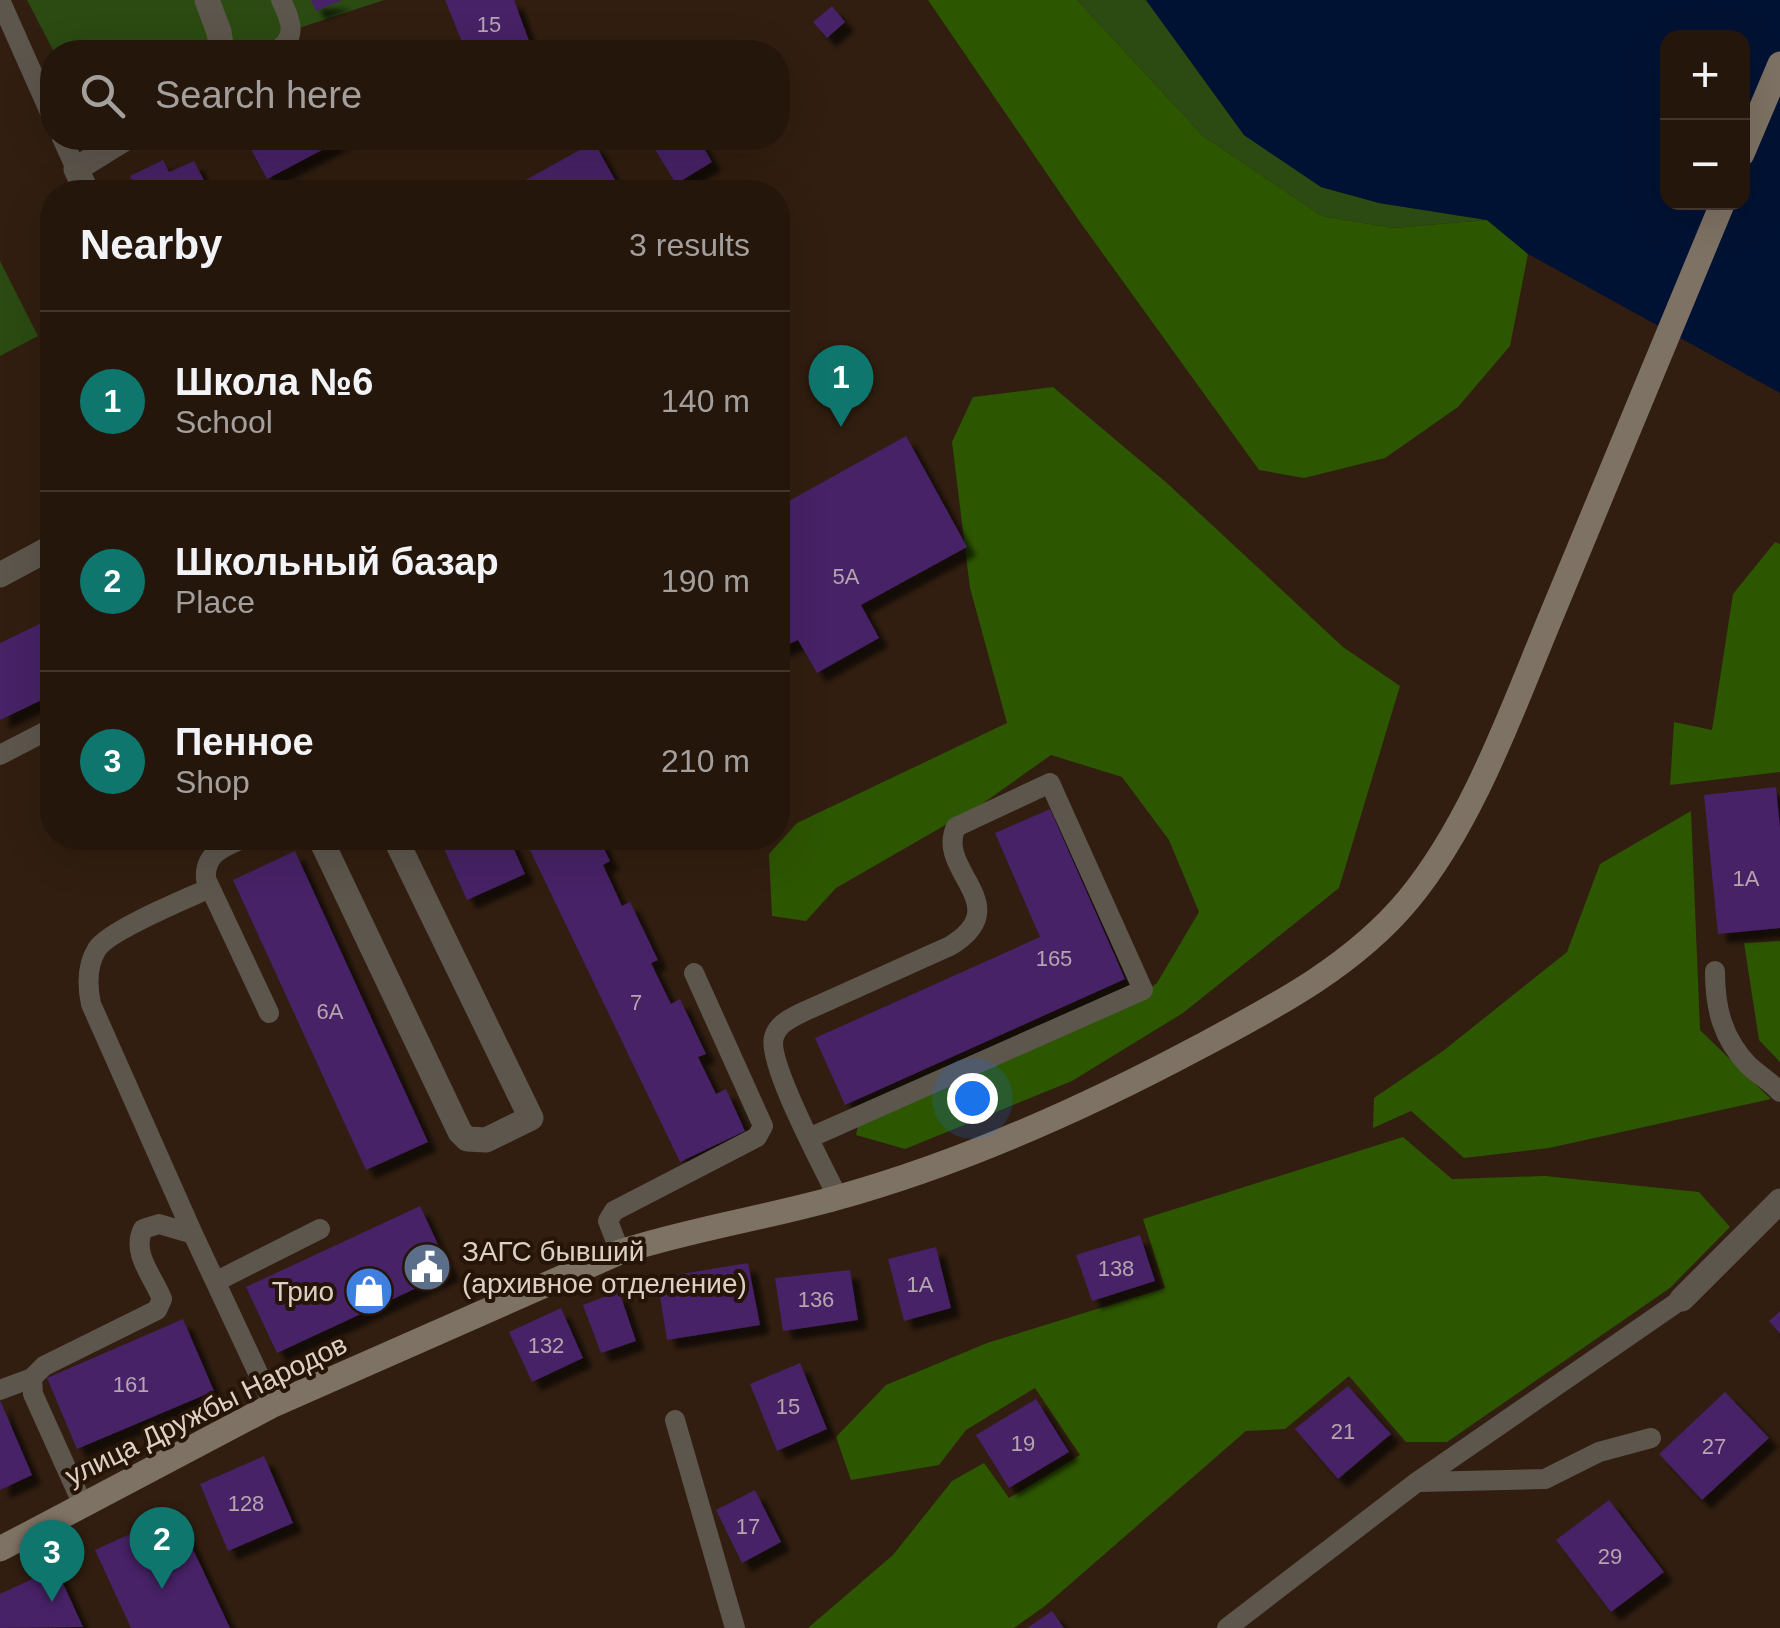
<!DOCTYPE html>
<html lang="en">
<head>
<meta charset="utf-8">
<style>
	body { margin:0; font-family:Helvetica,sans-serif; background:#2d1f15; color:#f1f3f6 }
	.controls { position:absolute; right:30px; top:30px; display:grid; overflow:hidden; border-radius:20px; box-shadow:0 10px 40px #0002 }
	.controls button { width:90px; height:90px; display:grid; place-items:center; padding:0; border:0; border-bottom:2px solid #42352d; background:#25160c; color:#f1f3f6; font:50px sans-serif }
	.you { position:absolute; left:972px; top:1098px; width:35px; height:35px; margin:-25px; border:8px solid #fff; border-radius:50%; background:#1a73e8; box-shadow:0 0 0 15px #1a73e833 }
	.badge { display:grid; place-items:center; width:65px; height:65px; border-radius:50%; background:#0f766e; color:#fff; font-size:32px; font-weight:700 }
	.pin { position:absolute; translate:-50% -82px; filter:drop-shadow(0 2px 5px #0008) }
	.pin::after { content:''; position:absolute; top:52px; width:35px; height:30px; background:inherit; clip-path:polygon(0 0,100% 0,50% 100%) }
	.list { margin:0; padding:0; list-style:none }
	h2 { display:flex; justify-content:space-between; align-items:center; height:130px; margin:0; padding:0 40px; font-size:42px }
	h2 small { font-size:32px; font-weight:400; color:#a39f9d }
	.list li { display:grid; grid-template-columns:65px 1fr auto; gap:30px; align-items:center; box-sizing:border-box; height:180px; padding:0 40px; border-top:2px solid #42352d }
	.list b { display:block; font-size:38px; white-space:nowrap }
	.list p { margin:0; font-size:32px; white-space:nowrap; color:#a39f9d }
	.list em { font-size:32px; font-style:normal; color:#a39f9d }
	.icon { flex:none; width:55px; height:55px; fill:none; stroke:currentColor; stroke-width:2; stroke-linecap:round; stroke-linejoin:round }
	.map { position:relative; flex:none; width:1780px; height:1628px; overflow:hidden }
	.search { position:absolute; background:#25160c; box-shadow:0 10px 40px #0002; left:40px; top:40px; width:750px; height:110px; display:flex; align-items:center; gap:25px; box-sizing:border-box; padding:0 35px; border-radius:40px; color:#a39f9d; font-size:38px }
	.panel { position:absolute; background:#25160c; box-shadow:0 10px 40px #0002; left:40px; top:180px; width:750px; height:670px; border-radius:40px }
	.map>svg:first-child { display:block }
	.green { fill:#2b4b12 }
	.forest { fill:#2d5600 }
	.water { fill:#001233; fill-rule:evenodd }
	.building { fill:#462166; filter:url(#shadow) }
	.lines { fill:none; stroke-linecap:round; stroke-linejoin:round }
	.lane { stroke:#5d564d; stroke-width:20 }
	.street { stroke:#5d564d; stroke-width:25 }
	.secondary { stroke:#7e7264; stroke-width:25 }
	.labels { text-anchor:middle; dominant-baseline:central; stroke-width:8; stroke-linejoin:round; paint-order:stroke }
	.number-label { font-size:22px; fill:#b6a4ae }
	.poi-label { font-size:28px; fill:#dcd0c6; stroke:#261507; text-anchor:start }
	.street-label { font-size:28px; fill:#dcd0c6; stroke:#261507 }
</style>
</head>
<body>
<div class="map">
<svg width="1780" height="1628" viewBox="0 0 1780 1628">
	<defs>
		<filter id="shadow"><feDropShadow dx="9" dy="9" stdDeviation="2.5" flood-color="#0009"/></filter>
	</defs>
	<rect width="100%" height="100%" fill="#311e10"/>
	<!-- green -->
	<path class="green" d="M27,0H384L302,27L251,52H54Z
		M1077,0H1146L1244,135L1321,187L1379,203L1487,220L1393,228L1322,216L1203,136Z
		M0,261L38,336L0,356Z"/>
	<!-- forest -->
	<path class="forest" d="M928,0H1077L1203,136L1322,216L1393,228L1487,220L1528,254L1510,346L1458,407L1385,458L1304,478L1259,470L1080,222Z
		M1053,387L1168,484L1343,647L1400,686L1339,888L1183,1013L1072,1081L905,1149L856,1135L858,1126L1130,1003L1157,983L1199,912L1169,840L1122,777L1051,755L982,804L836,888L806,921L772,916L769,854L797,823L1007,723L970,588L952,442L973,397Z
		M1775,542L1780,544V772L1670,785L1674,722L1712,730L1733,594Z
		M1691,811L1700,1030L1771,1099L1549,1148L1464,1158L1411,1111L1373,1128L1374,1098L1443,1051L1567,952L1600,864Z
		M1780,941V1062L1759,1040L1744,943Z
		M1403,1137L1452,1179L1545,1176L1699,1192L1730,1227L1670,1288L1447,1442H1406L1349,1376L1285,1429L1246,1431L1045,1606L1014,1628H808L893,1555L952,1481L984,1463L1009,1498L1080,1455L1035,1388L966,1430L939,1465L851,1480L836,1437L886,1385L987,1343L1165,1288L1143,1219Z"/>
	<!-- water -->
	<path class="water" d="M1146,0H1780V393L1528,254L1487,220L1379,203L1321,187L1244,135ZM1668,38H1742V202H1668Z"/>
	<!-- building -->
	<path class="building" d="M311,0H342L316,11Z
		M445,0H514L532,49L524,52H466Z
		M832,6L845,22L827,38L813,22Z
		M245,138H345L267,179Z
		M648,138H698L712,162L676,184Z
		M594,142L615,180L593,192H504Z
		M163,160L169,172L194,161L208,188L198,192H138L130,176Z
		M906,436L967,547L861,605L879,638L817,673L798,640L778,649V507Z
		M52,618V695L0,720V643Z
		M1776,787L1780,828V928L1718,934L1704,795Z
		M1050,809L1125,979L845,1105L815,1038L1040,937L995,833Z
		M439,838H509L525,874L467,900Z
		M552,838H599L610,861L603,865L622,906L630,902L658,960L651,963L671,1004L680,999L706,1054L698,1057L716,1094L726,1089L745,1131L680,1162L529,848Z
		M295,851L428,1142L366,1170L233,880Z
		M420,1206L451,1272L277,1353L246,1287Z
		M1140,1235L1155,1281L1092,1301L1076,1255Z
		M936,1247L951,1308L904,1321L888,1259Z
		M748,1263L760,1325L667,1340L657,1278Z
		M850,1270L858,1320L783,1331L775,1278Z
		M619,1291L636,1341L601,1353L583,1305Z
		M561,1308L583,1358L532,1382L509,1332Z
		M1780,1311V1334L1769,1321Z
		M183,1319L214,1391L77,1449L47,1378Z
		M800,1363L827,1429L777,1451L750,1384Z
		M1348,1386L1391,1434L1338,1479L1295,1429Z
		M1725,1392L1769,1438L1702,1500L1659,1454Z
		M1036,1399L1069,1452L1009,1488L976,1435Z
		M0,1400L32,1475L0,1490Z
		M264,1456L293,1523L228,1551L200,1484Z
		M755,1490L781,1542L742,1563L716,1510Z
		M1609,1500L1664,1572L1611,1612L1556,1540Z
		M176,1513L230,1628H131L95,1550Z
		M56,1568L83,1627L0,1628V1594Z
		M1052,1611L1064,1628H1027Z"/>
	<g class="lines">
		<!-- lane -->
		<path class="lane" d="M0,0L52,117
			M274,52C298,39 292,22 281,0
			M62,138L76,169
			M0,755L52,728
			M245,838C224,847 204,853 206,879L269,1013
			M210,888C186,899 109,930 97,949C87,965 87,985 91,1004L193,1234L273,1405
			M1715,971C1715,1008 1722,1038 1749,1066C1759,1075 1771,1082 1780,1092
			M809,1138L1143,990L1050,783L956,827C935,871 1018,905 950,946L803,1012C792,1018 778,1023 774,1037C766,1062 825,1170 838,1198
			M620,1252L608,1221L614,1211L757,1137L763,1126L694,973
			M217,1281L320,1229
			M0,1390L32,1378
			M675,1420L735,1628
			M1419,1482L1545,1479L1599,1452L1651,1438
			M83,1505L33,1394L32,1378L44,1366L157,1310L162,1299C153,1276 131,1253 143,1229L159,1224L193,1234
			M1227,1628L1417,1482L1682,1299"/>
		<!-- street -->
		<path class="street" d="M207,0L219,32L222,52
			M87,192L76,169L126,138
			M0,575L52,547
			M320,838L460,1132L467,1139L486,1140L531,1118L395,838
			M1682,1299L1780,1201"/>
		<!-- secondary -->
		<path class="secondary" d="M1742,154L1780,64
			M0,1549L273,1405L620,1252C691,1229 765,1218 836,1198C963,1163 1085,1108 1201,1046C1276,1006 1353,966 1408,900C1473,822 1513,707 1552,614C1609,477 1666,340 1723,202"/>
	</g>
	<!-- icons -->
	<defs>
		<g id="civic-disc" transform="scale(2.5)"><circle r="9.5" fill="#5c6f8a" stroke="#261507"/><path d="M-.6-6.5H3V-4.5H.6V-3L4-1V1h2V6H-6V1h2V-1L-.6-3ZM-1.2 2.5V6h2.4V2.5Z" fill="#fff"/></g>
		<g id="shop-disc" transform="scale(2.5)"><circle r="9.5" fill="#3f7fe0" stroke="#261507"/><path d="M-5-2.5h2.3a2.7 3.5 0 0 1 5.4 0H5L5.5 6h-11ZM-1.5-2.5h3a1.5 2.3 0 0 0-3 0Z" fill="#fff"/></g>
	</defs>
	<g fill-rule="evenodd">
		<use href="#civic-disc" x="427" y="1267"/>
		<use href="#shop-disc" x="369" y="1291"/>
	</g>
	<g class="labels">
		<!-- number labels -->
		<g class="number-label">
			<text x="489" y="24">15</text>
			<text x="846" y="576">5А</text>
			<text x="1746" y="878">1А</text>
			<text x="1054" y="958">165</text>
			<text x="636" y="1002">7</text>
			<text x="330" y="1011">6А</text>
			<text x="1116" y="1268">138</text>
			<text x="920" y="1284">1А</text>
			<text x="816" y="1299">136</text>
			<text x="546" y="1345">132</text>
			<text x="131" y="1384">161</text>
			<text x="788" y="1406">15</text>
			<text x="1343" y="1431">21</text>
			<text x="1023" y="1443">19</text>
			<text x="1714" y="1446">27</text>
			<text x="246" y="1503">128</text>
			<text x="748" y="1526">17</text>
			<text x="1610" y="1556">29</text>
		</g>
		<!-- poi labels -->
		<g class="poi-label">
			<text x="462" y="1251">ЗАГС бывший<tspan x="462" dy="32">(архивное отделение)</tspan></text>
			<text x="334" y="1291" text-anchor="end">Трио</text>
		</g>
		<!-- street labels -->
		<g class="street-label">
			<text transform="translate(206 1410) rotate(-26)">улица Дружбы Народов</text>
		</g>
	</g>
</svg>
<div class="controls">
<button>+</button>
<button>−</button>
</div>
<div class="you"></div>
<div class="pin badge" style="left:841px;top:427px">1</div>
<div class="pin badge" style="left:162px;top:1589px">2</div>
<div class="pin badge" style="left:52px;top:1602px">3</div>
<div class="search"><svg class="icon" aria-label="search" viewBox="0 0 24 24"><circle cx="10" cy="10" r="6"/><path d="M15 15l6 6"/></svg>Search here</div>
<section class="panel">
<h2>Nearby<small>3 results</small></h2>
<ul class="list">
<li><span class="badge">1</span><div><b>Школа №6</b><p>School</p></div><em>140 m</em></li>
<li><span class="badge">2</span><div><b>Школьный базар</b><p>Place</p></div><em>190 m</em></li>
<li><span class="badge">3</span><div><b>Пенное</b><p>Shop</p></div><em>210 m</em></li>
</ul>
</section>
</div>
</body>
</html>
